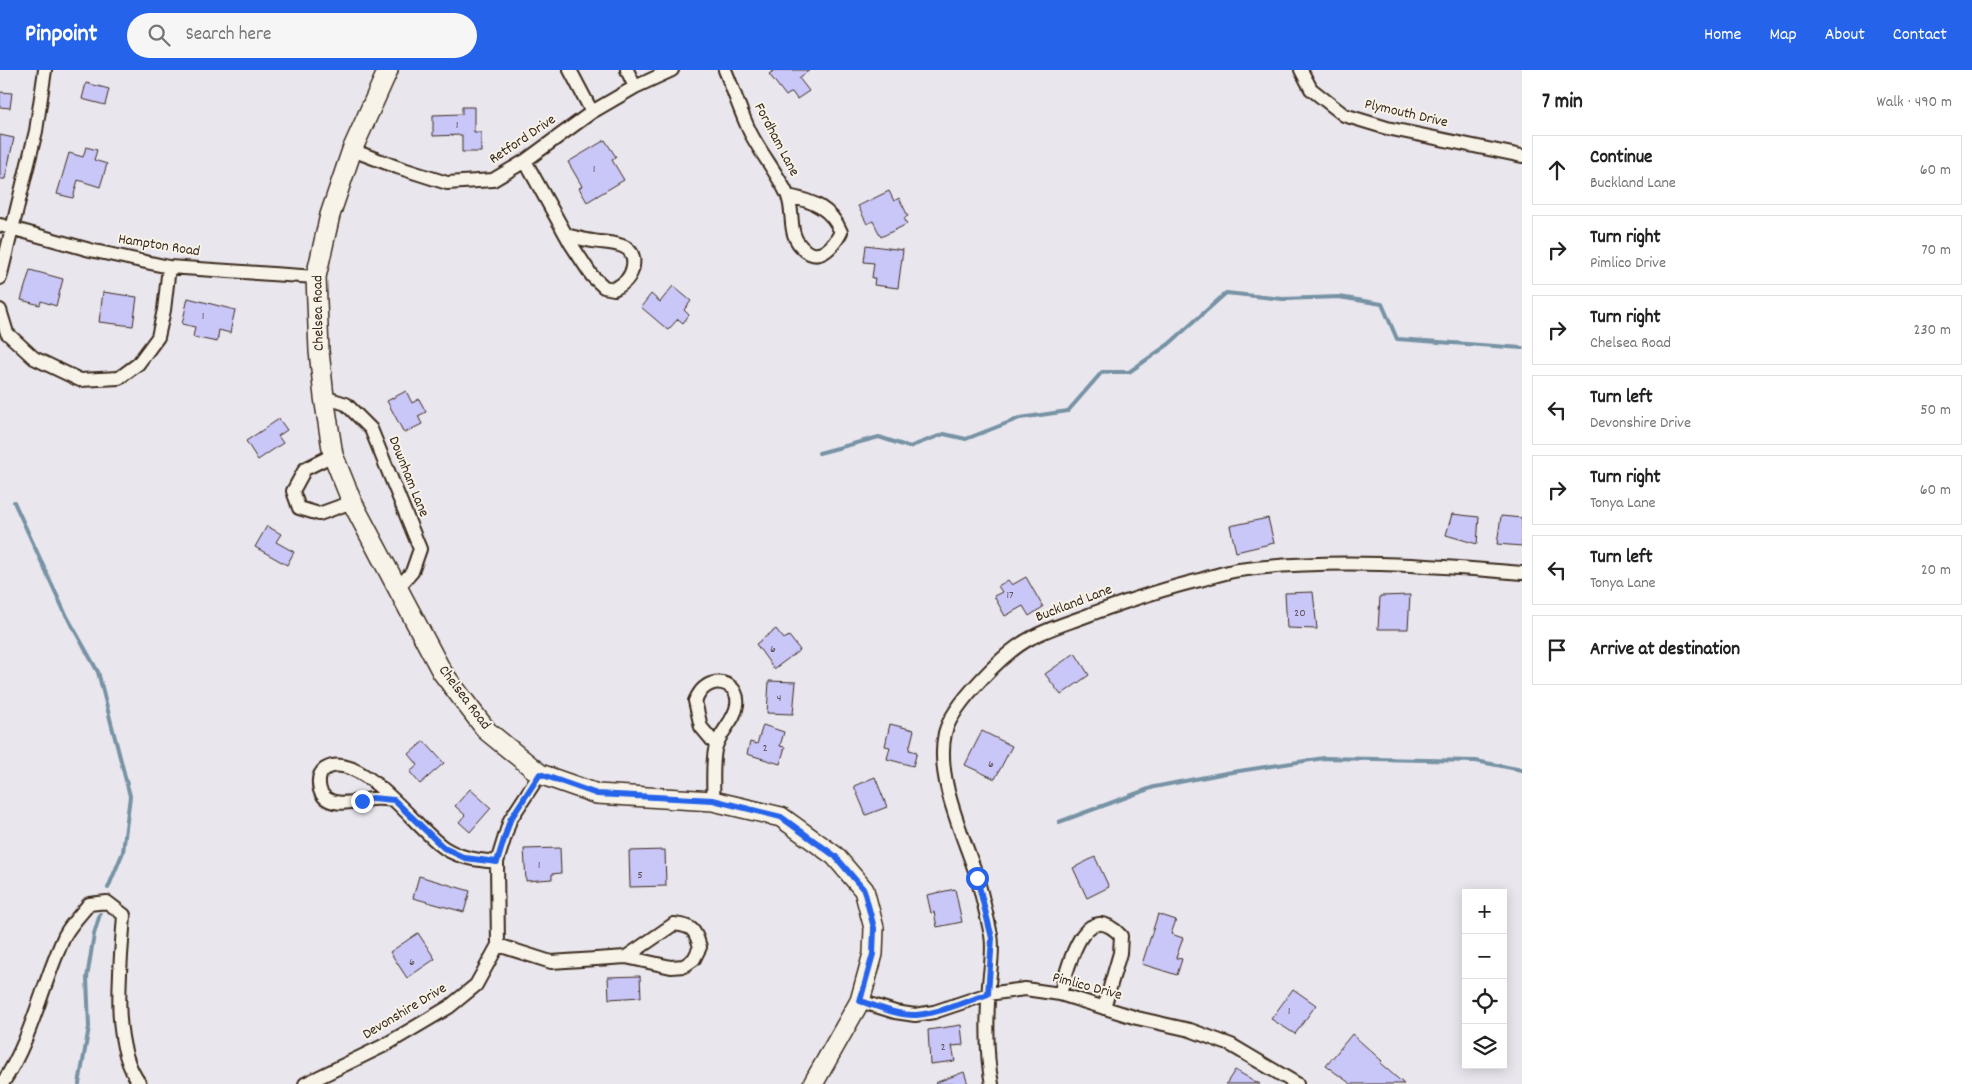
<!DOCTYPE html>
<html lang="en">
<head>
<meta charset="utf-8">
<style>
	body { margin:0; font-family:Dekko,sans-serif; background:#f6f6f6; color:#222 }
	.controls { position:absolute; right:15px; bottom:15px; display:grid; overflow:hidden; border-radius:0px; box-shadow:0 2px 12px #0003 }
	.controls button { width:45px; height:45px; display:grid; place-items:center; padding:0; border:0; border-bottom:1px solid #e0e0e0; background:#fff; color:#222; font:25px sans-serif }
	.stop { position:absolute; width:15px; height:15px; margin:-11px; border:4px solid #2563eb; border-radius:50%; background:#fff }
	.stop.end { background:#2563eb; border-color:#fff; box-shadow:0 1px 5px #0008 }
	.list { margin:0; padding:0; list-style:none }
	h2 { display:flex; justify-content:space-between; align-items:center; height:65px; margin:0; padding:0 20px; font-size:21px }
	h2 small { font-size:16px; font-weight:400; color:#767676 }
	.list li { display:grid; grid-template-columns:32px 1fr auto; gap:15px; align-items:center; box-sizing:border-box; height:70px; margin:0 10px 10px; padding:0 10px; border:1px solid #e0e0e0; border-radius:0px }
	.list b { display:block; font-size:19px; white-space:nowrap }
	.list p { margin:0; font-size:16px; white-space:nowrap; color:#767676 }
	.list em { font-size:16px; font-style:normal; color:#767676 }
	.icon { flex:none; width:28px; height:28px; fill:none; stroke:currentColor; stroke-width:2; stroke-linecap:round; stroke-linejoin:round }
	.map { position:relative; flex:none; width:1522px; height:1014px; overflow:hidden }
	header { display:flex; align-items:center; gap:30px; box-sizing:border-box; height:70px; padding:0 25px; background:#2563eb; color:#fff }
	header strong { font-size:24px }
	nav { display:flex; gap:28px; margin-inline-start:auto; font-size:18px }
	.search { width:350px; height:45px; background:#f6f6f6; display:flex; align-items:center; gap:12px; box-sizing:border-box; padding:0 18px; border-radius:28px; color:#767676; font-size:19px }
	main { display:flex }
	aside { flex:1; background:#fff }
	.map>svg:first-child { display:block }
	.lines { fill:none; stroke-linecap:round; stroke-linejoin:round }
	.stream { stroke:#7692a4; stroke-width:4 }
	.building { fill:#c9c6f8; stroke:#3b2a1e }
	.street-casing { stroke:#3b2a1e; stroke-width:16 }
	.secondary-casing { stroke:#3b2a1e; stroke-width:22 }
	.street { stroke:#f7f3e8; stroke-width:12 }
	.secondary { stroke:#f7f3e8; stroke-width:19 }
	.route { stroke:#2563eb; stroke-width:6 }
	.labels { text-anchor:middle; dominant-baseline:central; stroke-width:4; stroke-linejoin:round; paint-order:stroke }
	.number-label { font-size:12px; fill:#5e5154 }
	.street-label { font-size:15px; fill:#3b2a1e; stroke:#f7f3e8 }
</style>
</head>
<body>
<header>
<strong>Pinpoint</strong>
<div class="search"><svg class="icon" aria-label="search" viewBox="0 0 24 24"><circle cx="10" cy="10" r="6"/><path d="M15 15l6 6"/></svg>Search here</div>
<nav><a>Home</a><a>Map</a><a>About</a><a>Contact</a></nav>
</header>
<main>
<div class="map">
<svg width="1522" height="1014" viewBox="0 0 1522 1014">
	<rect width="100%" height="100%" fill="#e9e6ed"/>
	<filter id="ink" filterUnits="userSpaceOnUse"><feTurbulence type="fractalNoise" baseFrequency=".02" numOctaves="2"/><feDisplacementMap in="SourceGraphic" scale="10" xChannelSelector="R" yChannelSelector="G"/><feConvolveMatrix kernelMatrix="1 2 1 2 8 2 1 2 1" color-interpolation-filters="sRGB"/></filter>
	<g filter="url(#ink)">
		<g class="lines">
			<!-- stream -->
			<path class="stream" d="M819,383L879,367L909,377L944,364L966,369L1020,348L1068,341L1102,302H1129L1169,274L1226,223L1283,229L1339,227L1382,234L1397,269L1522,278
				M14,432L65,543L98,602L130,726L123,782L108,818
				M1059,752L1154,717L1226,703L1324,688L1476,691L1522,700
				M79,1014L89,957L87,908L94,864L100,844"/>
		</g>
		<!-- building -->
		<path class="building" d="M775,0H810L799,8L809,21L797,29L792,22L786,26L769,4Z
			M86,13L109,19L105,35L82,29Z
			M0,22L12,23L10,38L0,37Z
			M462,37H474V62H481V82H462V65L433,66V45L462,44Z
			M0,65L14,68L5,109H0Z
			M605,70L616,87L612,90L624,110L587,132L579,118L582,116L568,92Z
			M86,77L97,80L94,90L107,94L100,117L78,110L73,128L57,124L69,83L83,87Z
			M889,121L894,131L899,128L908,146L904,148L907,154L881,167L873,151L867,154L858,136Z
			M866,175L903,180L898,218L874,215L875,208H872L874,193L864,192Z
			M30,200L63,209L56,236L41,231L40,235L21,230Z
			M673,216L691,231L684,240L689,245L683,253L678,249L668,260L641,237L651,224L660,232Z
			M103,222L137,227L133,256L99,252Z
			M188,228L235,240L230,263L219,260L217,272L193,267L195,257L182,254Z
			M406,321L412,333L419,329L426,342L418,346L422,354L404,363L387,331Z
			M279,349L287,360L278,366L283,373L258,390L246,371Z
			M1452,444L1479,447L1477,474L1446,465Z
			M1501,446L1522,448V476L1497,474Z
			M1268,448L1274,473L1236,482L1230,456Z
			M267,456L281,464L276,472L294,482L287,495L255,477Z
			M1026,507L1043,537L1029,546L1023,536L1005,546L994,526L1002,522L998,516L1008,510L1012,515Z
			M1313,522L1317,559L1287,558L1285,523Z
			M1410,525L1408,559H1378L1380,526Z
			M776,559L784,569L789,566L800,580L774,599L756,574Z
			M1075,583L1089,605L1061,625L1045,604Z
			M769,611L796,612L793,644L767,643Z
			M890,654L914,660L909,680L917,682L913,696L887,689L890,677L885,676Z
			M763,655L784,662L780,676L785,677L780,694L747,684L750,672L757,674Z
			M982,661L1012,676L995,709L965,695Z
			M424,671L444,693L420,714L410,702L418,695L409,684Z
			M875,707L887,737L866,745L854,716Z
			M470,719L491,738L470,762L459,752L465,745L455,736Z
			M560,778L561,803L552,804V809L526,811L524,779Z
			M665,780L666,816L630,817L629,781Z
			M1095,787L1109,817L1087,828L1073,798Z
			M419,806L470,821L464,842L413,828Z
			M955,819L962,852L937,857L934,842L931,843L927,825Z
			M1158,844L1176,850L1171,864L1183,868L1176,888L1182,889L1177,905L1142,894Z
			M418,863L435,889L407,908L390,882Z
			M640,906L641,927L609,929L608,907Z
			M1293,919L1316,935L1295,964L1271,949Z
			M961,955L963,975L952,976L955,991L930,994L928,960Z
			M1352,964L1382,991L1380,993L1404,1014H1351L1326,996Z
			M1235,1000L1260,1014H1226Z
			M964,1002L968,1014H936L935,1013Z"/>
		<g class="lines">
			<!-- street casing -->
			<g class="street-casing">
				<path id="street" d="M570,0L592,42
					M627,0L635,17
					M725,0C734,21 741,44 751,64C762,85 777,103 787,124C796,144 785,165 806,181C821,192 835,174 841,162C831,138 813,131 788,126
					M1301,0L1311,19L1344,45L1387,58L1522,86
					M352,80L397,97L447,113L493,110L525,91L592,42L635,17L672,0
					M525,91L571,174L592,206L604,217L614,219C624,214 631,208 633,196C637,171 608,174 593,171C584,170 575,167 566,165
					M0,155L90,180L169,197L316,207
					M0,208L36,61L45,0
					M0,240L7,263L34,288L80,310L119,308L138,294L158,267L164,240L169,197
					M324,327L346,334L371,359L420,479L412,502L397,519
					M333,385L305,399L293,421L299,438L319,444L352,432
					M394,730C387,729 379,728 372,729C356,731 327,740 320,720C318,712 318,704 325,699C360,677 419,763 446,779C463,789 478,790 497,792
					M713,731C714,714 712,696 715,680C718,663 735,651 737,635C740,615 718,606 704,618C700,621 697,627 695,631L701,657L716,675
					M498,875L551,892L626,887L671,897L684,896L694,889L700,877C695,859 692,856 674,854L626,887
					M1060,924C1068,899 1083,825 1121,866L1120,883L1104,938
					M860,931L895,942L915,945L934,942L988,924L1025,919L1060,924L1137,948L1190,960L1231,975L1297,1014
					M2,1014C32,969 42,914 65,865C71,854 81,844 89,834L107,832L124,845C121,893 109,974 140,1014
					M305,1014L385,975L449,937L476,915L498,875L497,792L510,750L540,704
					M992,1014C986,986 987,944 989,915C990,899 994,880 991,865C987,846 982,826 977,807C963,764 935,708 945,663C952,635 1005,581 1031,568C1049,558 1071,552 1091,544C1127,531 1163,519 1200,510C1213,506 1226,502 1239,500C1328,488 1432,495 1522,503"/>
			</g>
			<!-- secondary casing -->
			<g class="secondary-casing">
				<path id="secondary" d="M388,0L352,80L330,145L316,207L319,281L324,327L333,385L352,432L442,602L487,661L540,704L597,724L713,731L781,747L835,786L864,820L874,858L873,884L860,931L813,1014"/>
			</g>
			<!-- street -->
			<use href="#street" class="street"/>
			<!-- secondary -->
			<use href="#secondary" class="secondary"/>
		</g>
	</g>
	<g class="lines" filter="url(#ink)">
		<!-- route -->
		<path class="route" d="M362,731L373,728L394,730L444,778L465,788L497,792L510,750L540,704L597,724L713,730L781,747L835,786L864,820L874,858L873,884L860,931C877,936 898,946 916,945C940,943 965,932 988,924L992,868L977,808"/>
	</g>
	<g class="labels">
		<!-- number labels -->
		<g class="number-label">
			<text x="457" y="55">1</text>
			<text x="594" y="99">1</text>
			<text x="203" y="246">1</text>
			<text x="1010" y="525">17</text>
			<text x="1300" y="543">20</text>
			<text x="773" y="579">6</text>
			<text x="779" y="628">4</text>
			<text x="765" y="678">2</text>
			<text x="991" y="694">6</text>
			<text x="539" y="795">1</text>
			<text x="640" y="805">5</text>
			<text x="412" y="892">6</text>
			<text x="1289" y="941">1</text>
			<text x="943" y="977">2</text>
		</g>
		<!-- street labels -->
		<g class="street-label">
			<text transform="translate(1406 44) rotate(13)">Plymouth Drive</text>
			<text transform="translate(523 70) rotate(-34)">Retford Drive</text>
			<text transform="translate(776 70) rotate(62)">Fordham Lane</text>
			<text transform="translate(159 176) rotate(9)">Hampton Road</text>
			<text transform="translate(319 243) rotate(-91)">Chelsea Road</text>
			<text transform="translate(408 407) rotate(68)">Downham Lane</text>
			<text transform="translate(1074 534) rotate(-21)">Buckland Lane</text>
			<text transform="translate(464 628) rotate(53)">Chelsea Road</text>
			<text transform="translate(1087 917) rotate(15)">Pimlico Drive</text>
			<text transform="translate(405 942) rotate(-31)">Devonshire Drive</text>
		</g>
	</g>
</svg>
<div class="controls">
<button>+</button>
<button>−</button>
<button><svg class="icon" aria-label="locate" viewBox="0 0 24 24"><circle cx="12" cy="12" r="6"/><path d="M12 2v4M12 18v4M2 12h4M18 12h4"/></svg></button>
<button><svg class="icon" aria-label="layers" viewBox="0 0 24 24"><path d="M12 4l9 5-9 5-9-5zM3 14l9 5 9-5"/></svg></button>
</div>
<div class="stop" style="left:977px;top:808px"></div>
<div class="stop end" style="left:362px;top:731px"></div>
</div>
<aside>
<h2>7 min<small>Walk · 490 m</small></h2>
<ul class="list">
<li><svg class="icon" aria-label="ahead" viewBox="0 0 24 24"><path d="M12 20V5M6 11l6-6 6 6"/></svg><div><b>Continue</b><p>Buckland Lane</p></div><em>60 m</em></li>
<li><svg class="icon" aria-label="right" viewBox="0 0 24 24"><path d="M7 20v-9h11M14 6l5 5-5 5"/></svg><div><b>Turn right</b><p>Pimlico Drive</p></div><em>70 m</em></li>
<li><svg class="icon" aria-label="right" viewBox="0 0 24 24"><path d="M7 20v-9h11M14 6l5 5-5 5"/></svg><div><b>Turn right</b><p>Chelsea Road</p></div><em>230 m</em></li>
<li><svg class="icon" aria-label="left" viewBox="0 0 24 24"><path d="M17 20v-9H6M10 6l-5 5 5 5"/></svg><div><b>Turn left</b><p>Devonshire Drive</p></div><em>50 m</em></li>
<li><svg class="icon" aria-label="right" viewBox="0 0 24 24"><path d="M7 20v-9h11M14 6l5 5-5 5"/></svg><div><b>Turn right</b><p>Tonya Lane</p></div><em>60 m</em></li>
<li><svg class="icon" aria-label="left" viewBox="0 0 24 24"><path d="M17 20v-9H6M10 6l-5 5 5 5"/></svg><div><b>Turn left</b><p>Tonya Lane</p></div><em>20 m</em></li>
<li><svg class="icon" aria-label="arrive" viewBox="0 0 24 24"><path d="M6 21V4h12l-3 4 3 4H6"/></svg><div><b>Arrive at destination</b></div></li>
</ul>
</aside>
</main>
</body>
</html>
